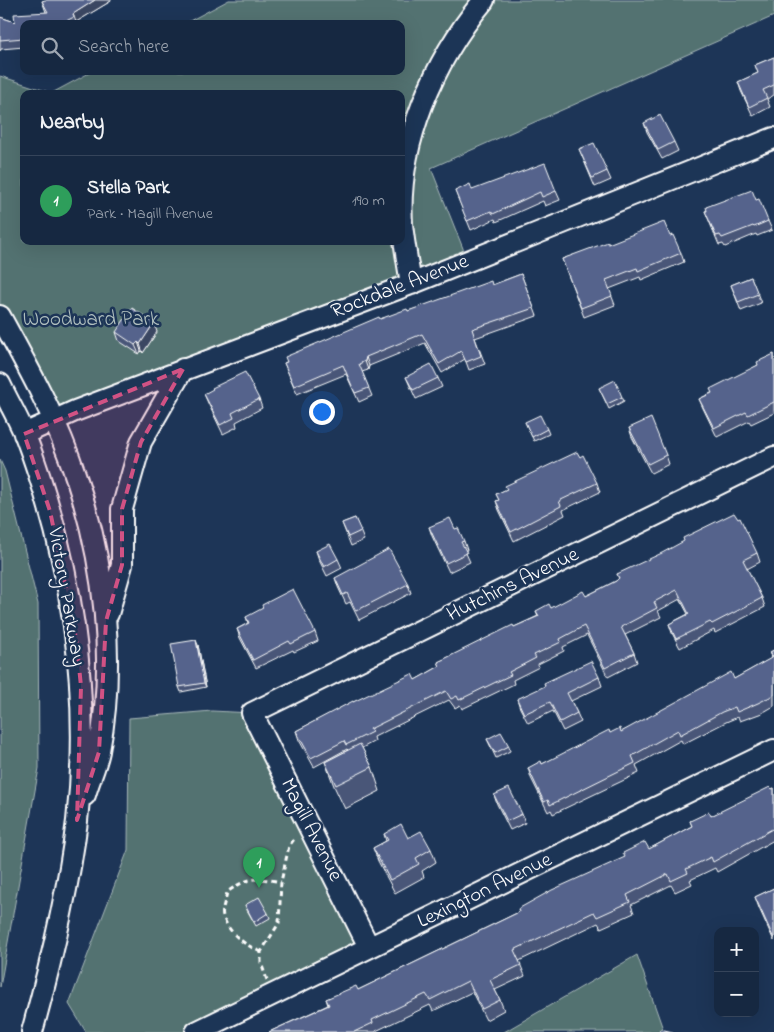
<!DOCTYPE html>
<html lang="en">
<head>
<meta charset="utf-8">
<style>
	body { margin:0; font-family:"Indie Flower",sans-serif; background:#23344c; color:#f1f3f6 }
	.controls { position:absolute; right:15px; bottom:15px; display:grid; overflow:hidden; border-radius:10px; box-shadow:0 5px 20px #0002 }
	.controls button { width:45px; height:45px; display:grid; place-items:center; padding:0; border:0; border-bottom:1px solid #35445a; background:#162841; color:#f1f3f6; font:25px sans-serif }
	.you { position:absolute; left:321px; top:411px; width:18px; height:18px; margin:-12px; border:4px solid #fff; border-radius:50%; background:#1a73e8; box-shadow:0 0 0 8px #1a73e833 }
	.badge { display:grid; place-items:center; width:32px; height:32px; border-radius:50%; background:#ea580c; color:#fff; font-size:16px; font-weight:700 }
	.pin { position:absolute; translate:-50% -41px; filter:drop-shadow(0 1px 2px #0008) }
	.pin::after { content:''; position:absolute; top:26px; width:18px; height:15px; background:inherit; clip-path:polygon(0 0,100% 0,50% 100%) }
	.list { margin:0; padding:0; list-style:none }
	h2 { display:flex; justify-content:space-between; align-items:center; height:65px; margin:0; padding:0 20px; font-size:21px }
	h2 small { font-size:16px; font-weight:400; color:#9ea6b1 }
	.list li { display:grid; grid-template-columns:32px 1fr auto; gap:15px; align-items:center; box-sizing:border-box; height:90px; padding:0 20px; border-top:1px solid #35445a }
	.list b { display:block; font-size:19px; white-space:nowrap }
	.list p { margin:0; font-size:16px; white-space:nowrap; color:#9ea6b1 }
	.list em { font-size:16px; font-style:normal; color:#9ea6b1 }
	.icon { flex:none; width:28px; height:28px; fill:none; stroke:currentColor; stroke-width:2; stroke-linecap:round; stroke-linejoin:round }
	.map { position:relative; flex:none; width:774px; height:1032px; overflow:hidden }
	.search { position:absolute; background:#162841; box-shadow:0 5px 20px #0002; left:20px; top:20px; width:385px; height:55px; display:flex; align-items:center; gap:12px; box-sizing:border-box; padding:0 18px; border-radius:10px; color:#9ea6b1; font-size:19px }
	.panel { position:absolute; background:#162841; box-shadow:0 5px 20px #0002; left:20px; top:90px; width:385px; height:155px; border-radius:10px }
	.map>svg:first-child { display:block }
	.green { fill:#527271; stroke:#a8b8b8; fill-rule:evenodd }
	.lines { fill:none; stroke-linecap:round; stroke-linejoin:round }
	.minor-casing { stroke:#fff; stroke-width:24 }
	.path { stroke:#fff; stroke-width:3; stroke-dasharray:5 4; stroke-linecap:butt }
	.minor { stroke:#1d3557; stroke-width:20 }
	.wall { fill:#485678; stroke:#fff }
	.shaded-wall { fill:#3b4662; stroke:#fff }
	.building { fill:#54648c; stroke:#fff }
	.marked { fill:#d15284; fill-opacity:0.2; stroke:#d15284; stroke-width:4; stroke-dasharray:10 6; stroke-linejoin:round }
	.labels { text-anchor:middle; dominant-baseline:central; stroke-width:5; stroke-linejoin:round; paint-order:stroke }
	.street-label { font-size:21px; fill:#fff; stroke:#1d3557 }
	.park-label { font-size:21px; fill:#b1c0bf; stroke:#1d3557 }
</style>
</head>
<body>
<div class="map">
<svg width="774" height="1032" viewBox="0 0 774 1032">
	<rect width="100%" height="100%" fill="#1d3557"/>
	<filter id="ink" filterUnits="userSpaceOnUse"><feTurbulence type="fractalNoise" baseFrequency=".02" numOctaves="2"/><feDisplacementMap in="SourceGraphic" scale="10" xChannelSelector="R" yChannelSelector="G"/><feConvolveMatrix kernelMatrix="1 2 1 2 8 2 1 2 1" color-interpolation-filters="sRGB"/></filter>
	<g filter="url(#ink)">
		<!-- green -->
		<path class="green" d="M229,0H774V16L431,168L468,261L53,420L0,316V76L52,93L93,71H401V24H184ZM24,94H401V241H24Z
			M0,460L5,471L38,604L39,768L0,987Z
			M212,711L252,713L369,947L196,1032H86L69,1004L128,850L129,718Z
			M637,955L664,1032H504Z"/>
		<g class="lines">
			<!-- minor casing -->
			<g class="minor-casing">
				<path id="minor" d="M411,284C408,264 404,244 402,224C397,144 434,60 484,0
					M0,316C28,367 58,421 76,477C105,564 116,661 99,751C96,766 89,780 85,795
					M0,384C8,401 18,418 25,435C71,557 92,691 77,821C68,892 51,963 32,1032
					M24,434L75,411L411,284L774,138
					M108,614L122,565V509L141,442L183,369
					M369,947L252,713L774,457
					M196,1032L774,750"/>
			</g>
			<!-- path -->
			<path class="path" d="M261,952C245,945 229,934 223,916C221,910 226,899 227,892C249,877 254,877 281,882
				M267,980L261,963V952L279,923L281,882L289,846L295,838"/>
			<!-- minor -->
			<use href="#minor" class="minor"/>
		</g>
		<!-- wall -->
		<path class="wall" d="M42,1H111L76,22L77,24H24V47L1,49L0,51V17L15,22L46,12Z
			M774,57V95L767,99L770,107L753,116L741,91L738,82L758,73L755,65Z
			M644,123L674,142L678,151L662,159L647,132Z
			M579,149L607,171L611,180L595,187Z
			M472,190L556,191L560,200L545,206L543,201L496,222L495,219L471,230L455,191Z
			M756,200L768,221L772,230L757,236L756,234L725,247L723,244L719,245L705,211Z
			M670,236L681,253L684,262L641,280L640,277L609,289L615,305L584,317L562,259L608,244Z
			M521,274L537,316L475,338L485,364L469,370L465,359L442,373L425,343L369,366L368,370L362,372L372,396L359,402L346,374L297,394L284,363L380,319L408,311L492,285Z
			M751,277L761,303L741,311L731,285Z
			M116,332H157L143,353L141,351L139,354L119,341Z
			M774,354V413L751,424L749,421L717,437L703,408L699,399L711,393L758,365Z
			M406,377L438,378L442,387L416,399L410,386Z
			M599,388L622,397L624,401L609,409Z
			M204,394L259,399L262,408L236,422L237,427L223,434L208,403Z
			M525,422L547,429L549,434L534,441Z
			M629,428L666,455L669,464L651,473L632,437Z
			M580,457L597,483L600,492L563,510L565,515L514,541L499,510L496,501L499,500L496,494Z
			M355,518L364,540L351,546L342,523Z
			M429,527L464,541L467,550L465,551L470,562L449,572L432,536Z
			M316,551L338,559L342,568L327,576L319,560Z
			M757,553L760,562L747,569L762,598L765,607L715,633L714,630L680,648L672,633L669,624L688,614L680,599L658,611L661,617L625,635L634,653L637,662L608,677L587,635L563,647L564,651L538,664L539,667L513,680L514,684L462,709L460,705L455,708L449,700L374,737L375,741L362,748L372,767L380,791L345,809L334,786L325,762L348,750L347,749L314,767L299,740L296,731L353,702L415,680L440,666L438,662L538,616L536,611L551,608L586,596L616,581L619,579L617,574Z
			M335,578L408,584L411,593L359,620L350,602L346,604L338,587Z
			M246,617L315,632L318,641L294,652L293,650L256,668L240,638L237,629L248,623Z
			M198,645L206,687L181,692L179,687Z
			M774,650V706L762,713L740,721L738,717L726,722L683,744L681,740L636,765L639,773L553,814L551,810L548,812L531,778L528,768L542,764L610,733L621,732L734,679L772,658L770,652Z
			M599,677L602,686L571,701L577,713L581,722L563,731L553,711L528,723L520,708L517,699Z
			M487,739L509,746L510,751L496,758Z
			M774,788V840L717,872L715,868L690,880L692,884L675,892L671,885L631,905L634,913L601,928L598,923L519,961L525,976L495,990L500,1000L504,1010L486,1020L472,992L433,1011L430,1005L376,1031V1032H269L328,1005L326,999L358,990L649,849L692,826L690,821L711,816Z
			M494,795L522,814L525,823L510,830L497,804Z
			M384,834L408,838L431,849L436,862L422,871L424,877L395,893L378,861L373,848L386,841Z
			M774,888V941L759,908L755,897Z
			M245,905L268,913L270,918L256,926L247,910Z"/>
		<!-- shaded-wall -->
		<path class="shaded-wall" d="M95,0H111V1L76,22L73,14Z
			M154,323L157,332L143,353L140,344Z
			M138,342L141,351L139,354L135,345Z
			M366,357L369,366L368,370L365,361Z
			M196,640L198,645L206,687L204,683Z"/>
		<!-- building -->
		<path class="building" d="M45,0H95L73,14L74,17L60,24H24V38L0,40V17L15,22L14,14L48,12L42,1Z
			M774,57V85L763,90L767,98L749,107L738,82L758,73L755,65Z
			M660,115L674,142L658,150L644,123Z
			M594,143L607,171L592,178L579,149Z
			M545,163L556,191L542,197L540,192L493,214L491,211L467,221L455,191L470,184L472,190Z
			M752,190L756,200L759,199L768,221L754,227L753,226L722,238L720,235L716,236L705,211H707L706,207Z
			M664,222L670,236L673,235L681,253L638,271L637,268L606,280L612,296L581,308L562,259L608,242V244Z
			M521,274L534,308L472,329L481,356L466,362L461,351L439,364L422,334L366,357L365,361L359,364L369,388L355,393L343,365L294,386L284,363L287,362L285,357L379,317L380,319L407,309L408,311L491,281L492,285Z
			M751,277L758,294L738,302L731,285Z
			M132,308L154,323L140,344L138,342L135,345L116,332Z
			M774,354V402L748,415L746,412L714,428L699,399L712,393L710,389L758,365L757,362Z
			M431,364L438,378L413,390L406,377Z
			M245,372L259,399L232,413L234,418L220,425L204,394L213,389L212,388Z
			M615,380L622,397L607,404L599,388Z
			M540,415L547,429L532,437L525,422Z
			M651,418L666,455L648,464L629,428Z
			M577,452L580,457L583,455L597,483L559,501L561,506L511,532L496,501L499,500L496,494L507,489L505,486Z
			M734,513L738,519L740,518L757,553L743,560L762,598L712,624L710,622L676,639L669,624L689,614L677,590L654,602L657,608L621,627L634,653L605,668L584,626L560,639L561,642L534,655L536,658L509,672L511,675L496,682L459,700L457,696L451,699L446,691L370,729L372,732L346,745L344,741L311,758L296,731L353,701V702L412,674L415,680L440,666L438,662L513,625L514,627L539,616L536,611L549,604L551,608L583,591L586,596L616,581L619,578L617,574L662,553L684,541L683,538Z
			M355,518L361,531L348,537L342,523Z
			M450,518L455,529L458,528L464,541L461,542L467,553L446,563L429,527Z
			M330,544L338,559L324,567L316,551Z
			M389,549L408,584L356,611L347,593L343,595L335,578Z
			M293,589L315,632L291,644L289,641L253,660L237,629L249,623L246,617L263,608L262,605Z
			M196,640L204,683L179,687L171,644Z
			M774,650V695L758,703L737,712L735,707L722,712L680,735L678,730L632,756L635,763L550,805L548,800L544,802L528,768L541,761L542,764L609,730L610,733L620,728L621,732L731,672L734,679L773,657L770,652Z
			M591,661L599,677L567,693L577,713L560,722L550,702L524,714L517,699L545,686L544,683Z
			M501,732L509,746L495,753L487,739Z
			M360,744L372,767L336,785L325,762Z
			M770,787L772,789L774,788V828L713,862L711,857L686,869L688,873L671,881L668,874L627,895L630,902L597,917L594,912L514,950L521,965L490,980L500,1000L482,1009L468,981L430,1000L426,994L372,1020L373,1023L354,1032H269L329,1005L326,999L356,986L358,990L519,912L518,909L552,890L625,857L623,853L645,842L649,849L692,826L690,821L709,812L711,816Z
			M509,788L522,814L507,821L494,795Z
			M401,824L408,838L421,831L431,849L416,858L419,864L390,880L373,848L388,840L384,834Z
			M774,888V939L755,897Z
			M259,897L268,913L254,922L245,905Z
			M660,1029L673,1032H659Z"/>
	</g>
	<!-- marked area -->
	<path class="marked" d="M183,369L141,442L122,509V565L106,621L99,752L77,820L81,686L76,638L50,511L24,434Z"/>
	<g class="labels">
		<!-- street labels -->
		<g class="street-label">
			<text transform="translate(400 287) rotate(-21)">Rockdale Avenue</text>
			<text transform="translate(513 585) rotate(-26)">Hutchins Avenue</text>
			<text transform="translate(66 597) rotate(80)">Victory Parkway</text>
			<text transform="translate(311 830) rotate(63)">Magill Avenue</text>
			<text transform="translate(485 891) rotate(-26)">Lexington Avenue</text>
		</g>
		<!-- park labels -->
		<g class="park-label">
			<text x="91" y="320">Woodward Park</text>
		</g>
	</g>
</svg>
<div class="controls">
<button>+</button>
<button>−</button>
</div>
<div class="you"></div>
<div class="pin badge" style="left:259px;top:888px;background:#2e9e5b">1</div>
<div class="search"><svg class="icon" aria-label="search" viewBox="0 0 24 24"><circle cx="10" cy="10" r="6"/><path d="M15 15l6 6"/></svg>Search here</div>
<section class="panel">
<h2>Nearby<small></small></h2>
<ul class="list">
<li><span class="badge" style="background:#2e9e5b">1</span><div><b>Stella Park</b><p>Park · Magill Avenue</p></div><em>190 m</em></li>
</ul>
</section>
</div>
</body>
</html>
